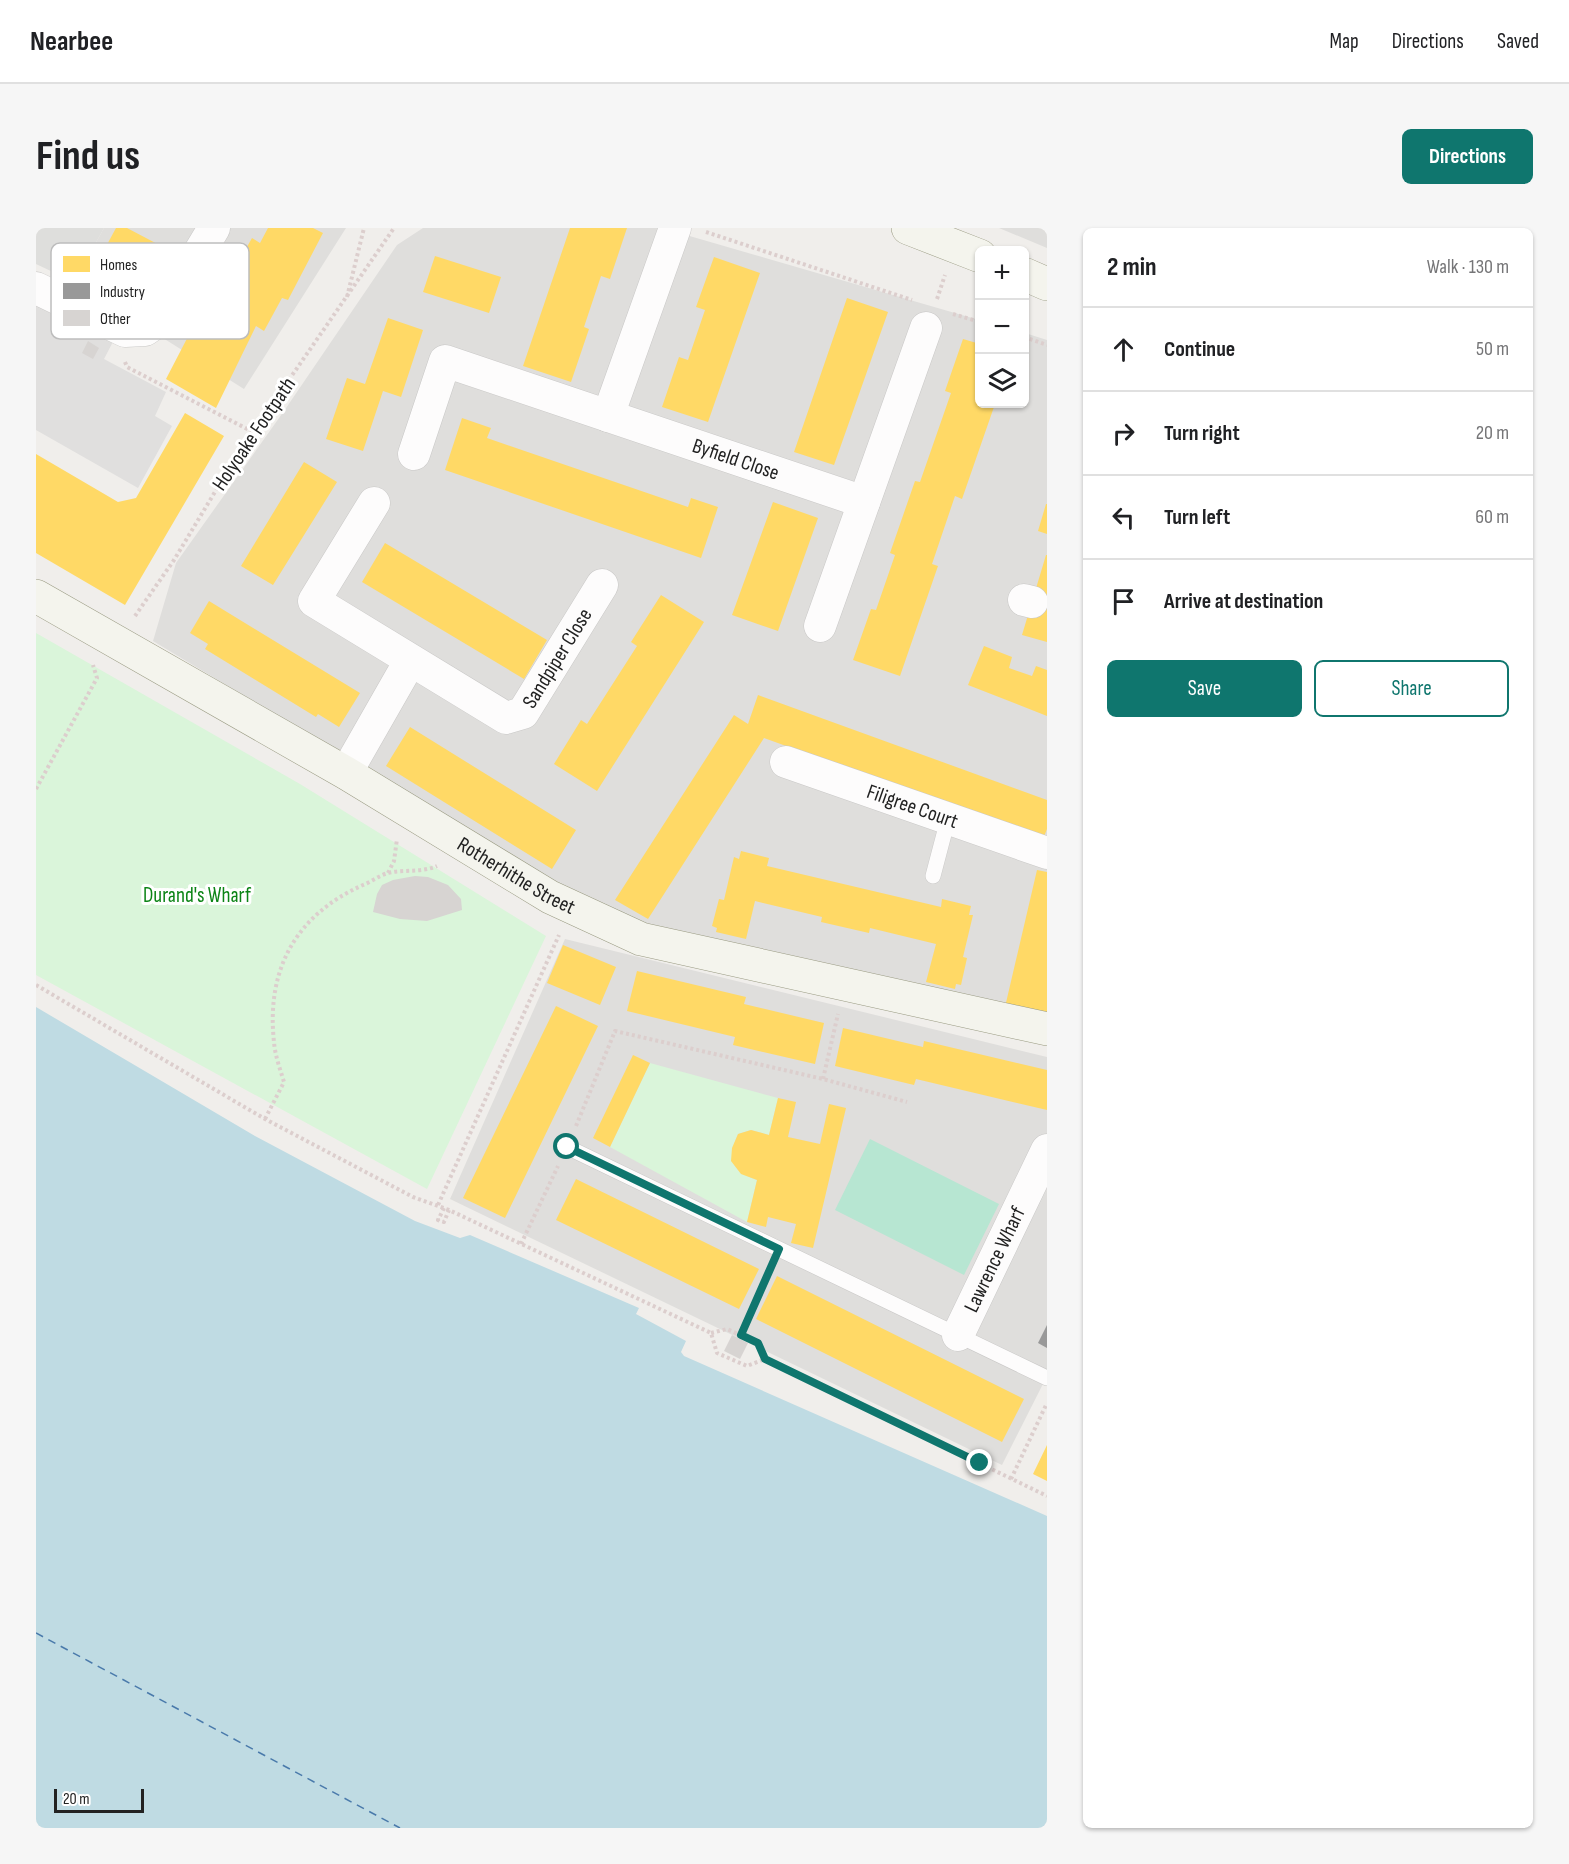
<!DOCTYPE html>
<html lang="en">
<head>
<meta charset="utf-8">
<style>
	body { margin:0; font-family:"Sofia Sans Condensed",sans-serif; background:#f6f6f6; color:#202124 }
	.controls { position:absolute; right:18px; top:18px; display:grid; overflow:hidden; border-radius:9px; box-shadow:0 2px 4px #0004 }
	.controls button { width:54px; height:54px; display:grid; place-items:center; padding:0; border:0; border-bottom:2px solid #e0e0e0; background:#fff; color:#202124; font:30px sans-serif }
	.scale { position:absolute; left:18px; bottom:15px; width:90px; box-sizing:border-box; padding-left:6px; border:3px solid #222; border-top:0; font-size:16px; line-height:21px; white-space:nowrap; color:#222; -webkit-text-stroke:4px #fff; paint-order:stroke }
	.stop { position:absolute; width:18px; height:18px; margin:-14px; border:4px solid #0f766e; border-radius:50%; background:#fff }
	.stop.end { background:#0f766e; border-color:#fff; box-shadow:0 2px 6px #0008 }
	.list { margin:0; padding:0; list-style:none }
	h2 { display:flex; justify-content:space-between; align-items:center; height:78px; margin:0; padding:0 24px; font-size:26px }
	h2 small { font-size:20px; font-weight:400; color:#757577 }
	.list li { display:grid; grid-template-columns:39px 1fr auto; gap:18px; align-items:center; box-sizing:border-box; height:84px; padding:0 24px; border-top:2px solid #e0e0e0 }
	.list b { display:block; font-size:22px; white-space:nowrap }
	.list em { font-size:20px; font-style:normal; color:#757577 }
	.actions { display:flex; gap:12px; padding:18px 24px }
	.actions a { flex:1; padding:14px 0; border:2px solid #0f766e; border-radius:9px; text-align:center; font-size:21px; color:#0f766e }
	.actions .main { background:#0f766e; color:#fff }
	.icon { flex:none; width:33px; height:33px; fill:none; stroke:currentColor; stroke-width:2; stroke-linecap:round; stroke-linejoin:round }
	.map { position:relative; flex:none; width:1011px; height:1600px; overflow:hidden; border-radius:9px }
	header { display:flex; align-items:center; gap:36px; box-sizing:border-box; height:84px; padding:0 30px; background:#fff; border-bottom:2px solid #e0e0e0 }
	header strong { font-size:28px }
	nav { display:flex; gap:33px; margin-inline-start:auto; font-size:21px }
	.intro { display:flex; align-items:center; justify-content:space-between; box-sizing:border-box; height:144px; padding:0 36px }
	h1 { margin:0; font-size:42px }
	.button { padding:15px 27px; border-radius:9px; background:#0f766e; color:#fff; font-size:21px; font-weight:700 }
	main { display:flex; gap:36px; padding:0 36px }
	aside { flex:1; background:#fff; border-radius:9px; box-shadow:0 2px 4px #0004 }
	.map>svg:first-child { display:block }
	.residential { fill:#dfdedc }
	.religious { fill:#dededc }
	.park { fill:#daf5da }
	.pitch { fill:#b7e6d2 }
	.parking { fill:#e0dfde }
	.water { fill:#bfdbe3 }
	.homes { fill:#ffd966 }
	.industry { fill:#999 }
	.lines { fill:none; stroke-linecap:round; stroke-linejoin:round }
	.ferry { stroke:#4a7aab; stroke-width:1.5; stroke-dasharray:8 6; stroke-linecap:butt }
	.building { fill:#d7d4d2 }
	.lane-casing { stroke:#c9c8c7; stroke-width:16 }
	.street-casing { stroke:#c9c8c7; stroke-width:33 }
	.secondary-casing { stroke:#999a82; stroke-width:34 }
	.path { stroke:#dccecd; stroke-width:4; stroke-dasharray:3 3; stroke-linecap:butt }
	.lane { stroke:#fdfcfc; stroke-width:15 }
	.street { stroke:#fdfcfc; stroke-width:32 }
	.secondary { stroke:#f4f4ed; stroke-width:33 }
	.route { stroke:#0f766e; stroke-width:8 }
	.labels { text-anchor:middle; dominant-baseline:central; stroke-width:6; stroke-linejoin:round; paint-order:stroke }
	.street-label { font-size:21px; fill:#222; stroke:#fff }
	.park-label { font-size:21px; fill:#0c8416; stroke:#fff }
	.key { fill:#fff; stroke:#bdbdbd; stroke-width:1.5 }
	.key-label { font-size:16px; fill:#222 }
</style>
</head>
<body>
<header>
<strong>Nearbee</strong>
<nav><a>Map</a><a>Directions</a><a>Saved</a></nav>
</header>
<div class="intro"><h1>Find us</h1><a class="button">Directions</a></div>
<main>
<div class="map">
<svg width="1011" height="1600" viewBox="0 0 1011 1600">
	<rect width="100%" height="100%" fill="#f0eeeb"/>
	<!-- residential -->
	<path class="residential" d="M68,0H310L208,161L38,54Z
		M387,0H626L943,92L944,176H988L989,105L1011,112V791L609,695L520,656L117,413L140,335L248,183L361,17Z
		M963,0H1011V20Z
		M529,711L1011,829V1148L966,1237L414,971Z"/>
	<!-- religious -->
	<path class="religious" d="M0,0H68L38,54L0,36Z"/>
	<!-- park -->
	<path class="park" d="M0,405L264,556L510,708L391,961L0,747Z
		M614,835L742,870L733,907L715,902L702,906C691,931 694,943 721,952L711,994L574,919Z"/>
	<!-- pitch -->
	<path class="pitch" d="M834,911L963,976L928,1047L799,982Z"/>
	<!-- parking -->
	<path class="parking" d="M0,69L80,108L68,131L130,164L119,188L136,198L102,260L0,202Z"/>
	<!-- water -->
	<path class="water" d="M0,779L219,908L379,993L424,1010L434,1007L603,1080L600,1086L650,1113L645,1124L648,1128L1011,1288V1600H0Z"/>
	<!-- homes -->
	<path class="homes" d="M80,0H91L129,20L101,73L54,48Z
		M232,0H277L287,5L252,72L246,70L228,103L220,98L180,180L130,151L172,70L176,72L193,39L198,42L216,10L224,15Z
		M534,0H591L574,51L565,48L548,99L553,101L535,154L487,138Z
		M399,28L465,49L453,85L387,64Z
		M678,29L724,45L672,194L626,179L643,129L652,132L669,82L660,79Z
		M811,70L852,84L798,237L758,224Z
		M352,90L387,102L365,169L347,163L327,223L290,211L311,150L329,156Z
		M927,111L944,116V176H959L926,271L919,268L896,336L902,338L864,448L817,432L835,381L840,382L859,327L854,325L879,253L884,254L915,165L909,163Z
		M149,185L188,208L89,377L0,325V226L82,274L100,270Z
		M426,190L455,200L451,210L652,279L655,270L682,279L665,330L409,242Z
		M268,234L301,254L237,357L205,338Z
		M737,274L782,290L742,403L696,387Z
		M1010,276H1011V306L1002,303Z
		M349,315L511,412L488,451L326,354Z
		M1010,327H1011V414L986,407Z
		M625,367L668,394L561,563L518,536L545,492L551,496L601,418L595,414Z
		M173,373L324,465L303,499L282,486L280,489L169,421L172,416L154,405Z
		M948,418L976,429L973,440L996,448L1000,438L1011,442V488L932,457Z
		M722,467L1011,572V601L1007,611L728,510L612,691L579,672L698,487L712,496Z
		M374,499L540,602L516,641L350,538Z
		M705,623L733,630L731,638L905,679L906,671L935,678L933,687H937L927,729L931,730L925,757L920,756L919,761L890,754L900,716L834,700L833,705L785,694L786,689L719,673L710,711L680,704L681,700L676,698L683,671L688,672L698,629L703,631Z
		M1001,642L1011,644V789L969,779Z
		M527,717L580,739L564,777L511,755Z
		M601,743L710,769L708,776L788,795L779,836L697,817L699,809L591,783Z
		M520,778L562,798L469,990L427,970Z
		M807,800L887,819L888,813L1011,842V882L880,851L878,857L799,838Z
		M597,827L614,835L574,919L557,910Z
		M742,870L760,874L752,909L784,916L793,876L810,880L777,1020L755,1015L760,996L732,989L730,999L711,994L721,952L705,946L695,933L696,920L702,906L715,902L733,907Z
		M540,951L723,1041L703,1081L520,992Z
		M741,1048L988,1171L966,1214L720,1091Z
		M1011,1217V1253L997,1246Z"/>
	<!-- industry -->
	<path class="industry" d="M1011,1097V1120L1002,1115Z"/>
	<g class="lines">
		<!-- ferry -->
		<path class="ferry" d="M0,1405L364,1600"/>
	</g>
	<!-- building -->
	<path class="building" d="M52,113L63,120L57,131L46,125Z
		M379,648L392,649L412,657L425,671L426,682L391,693L364,691L337,684L341,666L346,657L357,652Z
		M696,1107L712,1115L704,1131L688,1123Z"/>
	<g class="lines">
		<!-- lane casing -->
		<g class="lane-casing">
			<path id="lane" d="M897,648L912,591
				M531,919L1011,1150"/>
		</g>
		<!-- street casing -->
		<g class="street-casing">
			<g id="street">
				<path d="M0,60L89,103L109,102L122,93L178,0"/>
				<path d="M572,188L639,0"/>
				<path id="s1" d="M378,226L409,133L828,274"/>
				<path id="s2" d="M338,275L278,373L470,490L487,485L566,357"/>
				<path d="M988,372L996,374"/>
				<path d="M784,398L890,100"/>
				<path id="s3" d="M750,534L1011,625"/>
				<path d="M310,545L374,433"/>
				<path id="s4" d="M922,1107L1011,922"/>
			</g>
		</g>
		<!-- secondary casing -->
		<g class="secondary-casing">
			<g id="secondary">
				<path d="M872,0L944,28"/>
				<path d="M988,46L1011,56"/>
				<path id="s5" d="M0,368L310,545L514,669L605,711L1011,801"/>
			</g>
		</g>
		<!-- path -->
		<path class="path" d="M670,4L876,72
			M311,69L328,0
			M901,71L909,47
			M917,86L944,94
			M988,109L1011,117
			M89,134L91,139L219,205
			M99,388L138,332L203,224L358,0
			M0,561L61,450L57,437
			M352,645L358,633L361,611
			M0,757L229,891L377,969L413,982L675,1105L681,1125L711,1138L729,1131L1011,1268
			M787,851L802,786
			M229,891L248,854C244,841 239,827 238,814C230,741 260,687 327,657C335,654 344,647 352,645C368,641 385,645 401,638
			M540,898L579,803L787,851L871,874
			M402,977L523,707
			M408,980L402,992L408,994L413,982
			M485,1016L522,938
			M675,1105L691,1101L722,1115L729,1131
			M705,1107L734,1042
			M943,1235L942,1240L946,1242L948,1237
			M975,1251L1011,1175"/>
		<!-- lane -->
		<use href="#lane" class="lane"/>
		<!-- street -->
		<use href="#street" class="street"/>
		<!-- secondary -->
		<use href="#secondary" class="secondary"/>
	</g>
	<g class="lines">
		<!-- route -->
		<path class="route" d="M531,919L743,1021L705,1107L722,1115L729,1131L944,1235"/>
	</g>
	<g class="labels">
		<!-- street labels -->
		<g class="street-label">
			<text transform="translate(218 206) rotate(-56)">Holyoake Footpath</text>
			<text stroke="none"><textPath href="#s1" startOffset="405">Byfield Close</textPath></text>
			<text stroke="none"><textPath href="#s2" startOffset="422">Sandpiper Close</textPath></text>
			<text stroke="none"><textPath href="#s3" startOffset="134">Filigree Court</textPath></text>
			<text stroke="none"><textPath href="#s5" startOffset="556">Rotherhithe Street</textPath></text>
			<text stroke="none"><textPath href="#s4" startOffset="84">Lawrence Wharf</textPath></text>
		</g>
		<!-- park labels -->
		<g class="park-label">
			<text x="161" y="667">Durand's Wharf</text>
		</g>
	</g>
	<!-- legend -->
	<rect x="15" y="15" width="198" height="96" rx="9" class="key"/>
	<rect x="27" y="28" width="27" height="16" fill="#ffd966"/>
	<rect x="27" y="55" width="27" height="16" fill="#999"/>
	<rect x="27" y="82" width="27" height="16" fill="#d7d4d2"/>
	<g class="key-label">
		<text x="64" y="42">Homes</text>
		<text x="64" y="69">Industry</text>
		<text x="64" y="96">Other</text>
	</g>
</svg>
<div class="controls">
<button>+</button>
<button>−</button>
<button><svg class="icon" aria-label="layers" viewBox="0 0 24 24"><path d="M12 4l9 5-9 5-9-5zM3 14l9 5 9-5"/></svg></button>
</div>
<div class="scale">20 m</div>
<div class="stop" style="left:531px;top:919px"></div>
<div class="stop end" style="left:944px;top:1235px"></div>
</div>
<aside>
<h2>2 min<small>Walk · 130 m</small></h2>
<ul class="list">
<li><svg class="icon" aria-label="ahead" viewBox="0 0 24 24"><path d="M12 20V5M6 11l6-6 6 6"/></svg><div><b>Continue</b></div><em>50 m</em></li>
<li><svg class="icon" aria-label="right" viewBox="0 0 24 24"><path d="M7 20v-9h11M14 6l5 5-5 5"/></svg><div><b>Turn right</b></div><em>20 m</em></li>
<li><svg class="icon" aria-label="left" viewBox="0 0 24 24"><path d="M17 20v-9H6M10 6l-5 5 5 5"/></svg><div><b>Turn left</b></div><em>60 m</em></li>
<li><svg class="icon" aria-label="arrive" viewBox="0 0 24 24"><path d="M6 21V4h12l-3 4 3 4H6"/></svg><div><b>Arrive at destination</b></div></li>
</ul>
<div class="actions"><a class="main">Save</a><a>Share</a></div>
</aside>
</main>
</body>
</html>
